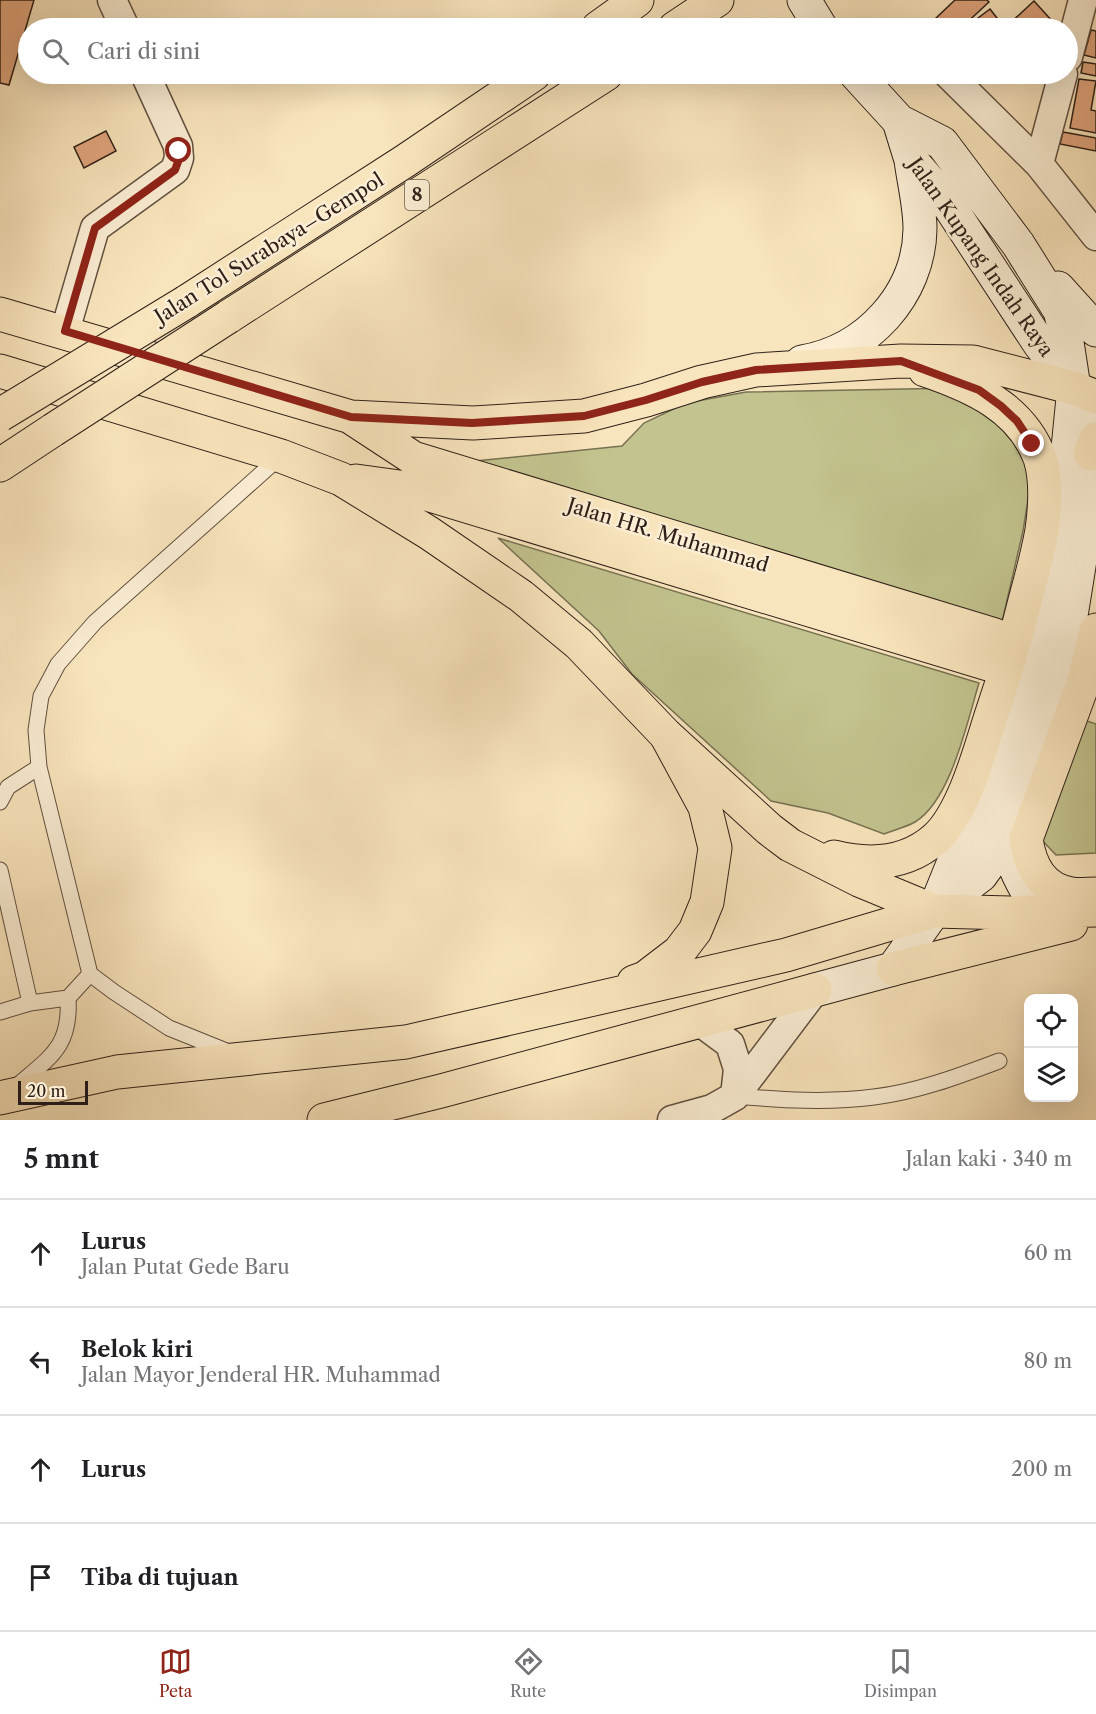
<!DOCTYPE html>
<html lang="id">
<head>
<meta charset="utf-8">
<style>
	body { margin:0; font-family:"Libre Caslon Text",serif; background:#f2f2f2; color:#202124 }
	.controls { position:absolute; right:18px; bottom:18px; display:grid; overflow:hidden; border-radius:12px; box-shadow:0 6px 24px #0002 }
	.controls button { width:54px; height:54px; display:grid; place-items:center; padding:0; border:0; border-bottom:2px solid #e0e0e0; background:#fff; color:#202124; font:30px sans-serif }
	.scale { position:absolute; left:18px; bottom:15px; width:70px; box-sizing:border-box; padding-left:6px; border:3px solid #2e2018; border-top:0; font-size:16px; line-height:21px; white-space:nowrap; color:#2e2018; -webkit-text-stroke:4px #fbeed4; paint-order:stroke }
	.stop { position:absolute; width:18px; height:18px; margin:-14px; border:4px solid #8f2418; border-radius:50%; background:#fff }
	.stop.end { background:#8f2418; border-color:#fff; box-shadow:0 2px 6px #0008 }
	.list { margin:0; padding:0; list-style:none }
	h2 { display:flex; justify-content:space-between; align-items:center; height:78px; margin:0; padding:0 24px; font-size:26px }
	h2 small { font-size:20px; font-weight:400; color:#757577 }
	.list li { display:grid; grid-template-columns:39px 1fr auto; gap:18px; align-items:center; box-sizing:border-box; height:108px; padding:0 24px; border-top:2px solid #e0e0e0 }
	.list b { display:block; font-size:22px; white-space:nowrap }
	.list p { margin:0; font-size:20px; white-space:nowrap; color:#757577 }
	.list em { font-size:20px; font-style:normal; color:#757577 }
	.icon { flex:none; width:33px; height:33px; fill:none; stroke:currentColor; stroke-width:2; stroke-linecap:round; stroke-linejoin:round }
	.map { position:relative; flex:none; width:1096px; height:1120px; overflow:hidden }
	.search { position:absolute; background:#fff; box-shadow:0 6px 24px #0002; left:18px; right:18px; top:18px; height:66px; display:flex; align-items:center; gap:15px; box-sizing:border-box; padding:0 21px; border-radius:33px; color:#757577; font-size:22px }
	.sheet { height:510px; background:#fff }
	nav { display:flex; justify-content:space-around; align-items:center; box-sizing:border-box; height:84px; border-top:2px solid #e0e0e0; background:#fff; font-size:16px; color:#757577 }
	nav a { display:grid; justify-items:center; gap:3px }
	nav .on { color:#8f2418 }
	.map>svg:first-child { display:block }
	.green { fill:#c2c38e; stroke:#787253; stroke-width:1.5 }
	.building { fill:#e0a57d; stroke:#2e2018; stroke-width:1.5 }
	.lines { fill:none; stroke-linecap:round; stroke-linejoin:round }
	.lane-casing { stroke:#615141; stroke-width:17 }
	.street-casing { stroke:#615141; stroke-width:31 }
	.secondary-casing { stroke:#2e2018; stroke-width:35 }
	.primary-casing { stroke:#2e2018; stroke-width:35 }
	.highway-casing { stroke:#2e2018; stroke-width:35 }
	.lane { stroke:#fbeed4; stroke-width:15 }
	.street { stroke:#fbeed4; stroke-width:28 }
	.secondary { stroke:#fbeed4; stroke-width:33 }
	.primary { stroke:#f9e5bd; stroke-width:33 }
	.highway { stroke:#f9e5bd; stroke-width:33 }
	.highway-bridge-casing { stroke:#2e2018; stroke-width:35; stroke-linecap:butt }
	.highway-bridge { stroke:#f9e5bd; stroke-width:33 }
	.route { stroke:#8f2418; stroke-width:8 }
	.labels { text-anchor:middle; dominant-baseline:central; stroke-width:5; stroke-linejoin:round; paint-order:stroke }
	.shield { fill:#fbeed4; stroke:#6c5e50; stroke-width:1.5 }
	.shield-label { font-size:18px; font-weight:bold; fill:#2e2018 }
	.street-label { font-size:20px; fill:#2e2018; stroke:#fbeed4 }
</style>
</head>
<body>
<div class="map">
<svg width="1096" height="1120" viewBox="0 0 1096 1120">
	<rect width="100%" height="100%" fill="#f9e5bd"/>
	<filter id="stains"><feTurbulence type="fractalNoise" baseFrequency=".00333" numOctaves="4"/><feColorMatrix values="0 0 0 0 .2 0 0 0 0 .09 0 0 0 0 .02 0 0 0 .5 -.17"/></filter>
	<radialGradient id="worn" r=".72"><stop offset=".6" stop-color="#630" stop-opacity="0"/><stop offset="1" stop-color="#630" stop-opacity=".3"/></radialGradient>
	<!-- green -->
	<path class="green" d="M957,388L1008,420L1032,475L1023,531L1002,622L475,461L622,446L644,423L686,403L746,392Z
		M498,538L979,683C967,722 951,800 915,822C906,827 894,830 884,834L828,813L771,801L632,674L599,631Z
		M1078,718L1096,724V853L1056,855L1039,837Z"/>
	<!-- building -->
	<path class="building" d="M0,0H34L9,85L0,83Z
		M955,0H987L989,2L961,28H944L935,19Z
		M1034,1L1054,23L1049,28H1005Z
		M990,9L1004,27L965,28Z
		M1091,30L1096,31V58L1084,55Z
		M1083,62L1096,64V76L1081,73Z
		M1079,79L1096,81L1091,110L1096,111V133L1070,128Z
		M106,131L116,151L84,168L74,147Z
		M1063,132L1096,138V151L1060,144Z"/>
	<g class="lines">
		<!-- lane casing -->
		<g class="lane-casing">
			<path id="lane" d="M0,802L8,787L39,767
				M0,870L30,1003
				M0,1012L30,1003L68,998
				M231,1053L169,1028L114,992L90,974L39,767L36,730L41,696L58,664L95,622L281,456
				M17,1086C50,1057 71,1047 68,998L90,974
				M735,1096C782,1100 828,1103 874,1097C917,1092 959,1076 999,1061"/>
		</g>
		<!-- street casing -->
		<g class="street-casing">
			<path id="street" d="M112,0L125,28
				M1068,57L1083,0
				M948,74L1039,164L1096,236
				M1039,164L1063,74
				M65,331L95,228L175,170L179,158L178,146L145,74
				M699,1021L730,1044L738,1069L735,1096
				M672,1120L712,1109L735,1096L815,990"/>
		</g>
		<!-- secondary casing -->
		<g class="secondary-casing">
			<path id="secondary" d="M804,0L821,28
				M856,74L899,121L942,143L1018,244L1060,311L1065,329L1074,388L1090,454L1091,491L1070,622L1058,674L1004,834L991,861L981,875L935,910
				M1058,288L1096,330
				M802,362C867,351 919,295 920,229C920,206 914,183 911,160
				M1004,834C1013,866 1022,885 1041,913
				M815,990L893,969L934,911L953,864L995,777L1035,666L1058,549L1074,388L1039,343L944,198L911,160L899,121"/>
		</g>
		<!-- primary casing -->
		<g class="primary-casing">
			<path id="primary" d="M0,314L351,417L473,423L584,416L646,400L702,382L756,370L901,361L973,362L1074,388L1096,397
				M0,371L281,456L341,479L429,533L521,596L579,644L666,735L769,829L790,845L859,880L934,911L1010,913L1096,910
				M352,418L413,458L995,635
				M1090,454L1096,439
				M356,481L407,488L988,664
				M1096,630L1084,681L1026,839C1030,866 1042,890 1072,894C1079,895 1088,894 1096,894
				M834,857C870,866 907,864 936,838C963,813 979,754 990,719C1004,678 1016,638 1026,597C1032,575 1038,553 1042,530C1045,508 1047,480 1040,458C1021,407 972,386 925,370
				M893,969L1071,924"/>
		</g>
		<!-- highway casing -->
		<g class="highway-casing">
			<path id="highway" d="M598,28L637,0
				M675,28L717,0
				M186,302L405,161L534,74
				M228,317L606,74
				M0,465L53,430
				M634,982L645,978L679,952L695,931L707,902L715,848L705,807L666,735
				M0,1098L117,1072L406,1042L786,955L934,911
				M324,1120L441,1091L815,990"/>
		</g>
		<!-- lane -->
		<use href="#lane" class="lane"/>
		<!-- street -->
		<use href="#street" class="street"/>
		<!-- secondary -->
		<use href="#secondary" class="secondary"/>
		<!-- primary -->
		<use href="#primary" class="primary"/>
		<!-- highway -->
		<use href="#highway" class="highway"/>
		<!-- highway-bridge casing -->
		<g class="highway-bridge-casing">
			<path id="highway-bridge" d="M0,415L186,302
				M53,430L228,317"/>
		</g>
		<!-- highway-bridge -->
		<use href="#highway-bridge" class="highway-bridge"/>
	</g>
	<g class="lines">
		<!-- route -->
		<path class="route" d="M179,151V159L175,170L95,228L65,331L351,417L472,423L584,416L646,400L702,382L756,370L901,361L979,390L1001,406L1017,421L1032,444"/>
	</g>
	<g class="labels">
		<!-- shield labels -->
		<rect class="shield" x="405" y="180" width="24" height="30" rx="4.5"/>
		<g class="shield-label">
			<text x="417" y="195">8</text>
		</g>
		<!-- street labels -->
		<g class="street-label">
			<text transform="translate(269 248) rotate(-32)">Jalan Tol Surabaya–Gempol</text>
			<text transform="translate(981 257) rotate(55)">Jalan Kupang Indah Raya</text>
			<text transform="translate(668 535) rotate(17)">Jalan HR. Muhammad</text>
		</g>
	</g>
	<rect width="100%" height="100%" filter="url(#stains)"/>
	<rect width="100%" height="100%" fill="url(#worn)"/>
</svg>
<div class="controls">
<button><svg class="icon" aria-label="locate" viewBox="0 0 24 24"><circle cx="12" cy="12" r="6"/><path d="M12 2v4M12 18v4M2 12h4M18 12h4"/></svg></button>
<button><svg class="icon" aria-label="layers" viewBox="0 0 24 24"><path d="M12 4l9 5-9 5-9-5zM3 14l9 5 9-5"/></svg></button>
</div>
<div class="scale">20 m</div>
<div class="stop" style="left:179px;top:151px"></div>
<div class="stop end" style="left:1032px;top:444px"></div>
<div class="search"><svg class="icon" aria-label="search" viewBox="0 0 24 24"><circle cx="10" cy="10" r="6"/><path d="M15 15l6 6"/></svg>Cari di sini</div>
</div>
<section class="sheet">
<h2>5 mnt<small>Jalan kaki · 340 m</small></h2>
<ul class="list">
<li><svg class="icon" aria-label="ahead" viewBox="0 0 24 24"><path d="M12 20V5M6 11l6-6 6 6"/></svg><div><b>Lurus</b><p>Jalan Putat Gede Baru</p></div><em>60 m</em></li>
<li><svg class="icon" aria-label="left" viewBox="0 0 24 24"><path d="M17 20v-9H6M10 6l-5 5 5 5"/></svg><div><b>Belok kiri</b><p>Jalan Mayor Jenderal HR. Muhammad</p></div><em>80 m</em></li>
<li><svg class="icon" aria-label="ahead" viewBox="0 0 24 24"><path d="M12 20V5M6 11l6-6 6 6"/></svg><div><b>Lurus</b></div><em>200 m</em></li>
<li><svg class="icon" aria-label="arrive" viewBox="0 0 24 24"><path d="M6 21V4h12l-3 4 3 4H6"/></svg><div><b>Tiba di tujuan</b></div></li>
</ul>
</section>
<nav>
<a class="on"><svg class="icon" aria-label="map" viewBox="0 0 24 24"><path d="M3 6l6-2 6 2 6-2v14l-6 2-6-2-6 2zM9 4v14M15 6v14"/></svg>Peta</a>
<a><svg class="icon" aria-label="directions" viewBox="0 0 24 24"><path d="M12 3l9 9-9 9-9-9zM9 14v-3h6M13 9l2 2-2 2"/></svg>Rute</a>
<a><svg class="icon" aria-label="saved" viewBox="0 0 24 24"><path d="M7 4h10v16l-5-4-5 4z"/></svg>Disimpan</a>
</nav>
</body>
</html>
